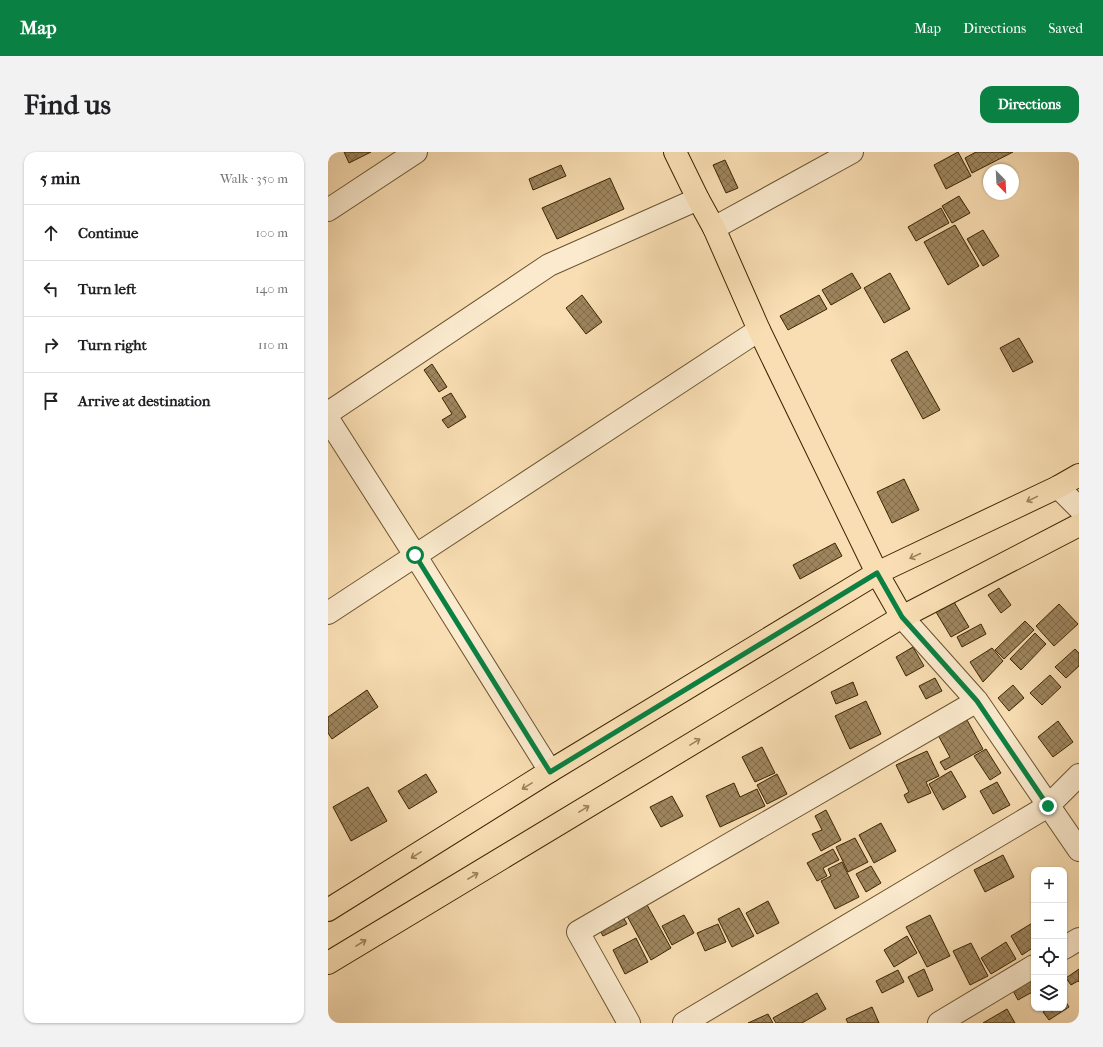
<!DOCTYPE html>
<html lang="en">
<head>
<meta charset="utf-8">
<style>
	body { margin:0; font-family:"IM FELL French Canon",serif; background:#f2f2f2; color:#202124 }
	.controls { position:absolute; right:12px; bottom:12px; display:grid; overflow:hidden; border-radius:8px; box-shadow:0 1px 3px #0004 }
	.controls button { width:36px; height:36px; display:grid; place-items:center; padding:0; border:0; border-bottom:1px solid #e0e0e0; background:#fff; color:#202124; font:20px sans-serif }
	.compass { position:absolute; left:655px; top:12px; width:36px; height:36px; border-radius:50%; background:#fff; box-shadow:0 1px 3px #0004; rotate:156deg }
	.stop { position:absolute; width:12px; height:12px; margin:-9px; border:3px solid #0b8043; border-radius:50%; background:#fff }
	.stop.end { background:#0b8043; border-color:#fff; box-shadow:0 1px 4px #0008 }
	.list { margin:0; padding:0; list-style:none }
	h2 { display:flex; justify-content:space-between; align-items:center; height:52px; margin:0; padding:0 16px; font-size:17px }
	h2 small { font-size:13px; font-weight:400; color:#757577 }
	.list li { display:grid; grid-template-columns:26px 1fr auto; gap:12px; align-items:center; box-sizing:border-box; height:56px; padding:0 16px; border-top:1px solid #e0e0e0 }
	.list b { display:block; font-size:15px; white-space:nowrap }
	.list em { font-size:13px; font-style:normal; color:#757577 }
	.icon { flex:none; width:22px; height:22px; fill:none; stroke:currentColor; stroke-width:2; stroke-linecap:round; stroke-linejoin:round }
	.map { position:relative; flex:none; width:751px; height:871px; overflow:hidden; border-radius:12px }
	header { display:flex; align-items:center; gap:24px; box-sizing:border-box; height:56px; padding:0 20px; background:#0b8043; color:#fff }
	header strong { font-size:19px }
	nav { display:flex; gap:22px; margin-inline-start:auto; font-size:14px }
	.intro { display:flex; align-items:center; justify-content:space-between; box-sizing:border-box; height:96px; padding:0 24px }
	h1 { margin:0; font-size:28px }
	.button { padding:10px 18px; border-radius:12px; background:#0b8043; color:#fff; font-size:14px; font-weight:700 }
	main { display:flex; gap:24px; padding:0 24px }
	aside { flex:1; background:#fff; border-radius:12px; box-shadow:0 1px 3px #0004 }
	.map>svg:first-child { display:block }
	.building { fill:url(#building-cross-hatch); stroke:#3b2501 }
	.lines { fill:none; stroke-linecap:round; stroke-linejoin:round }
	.minor-casing { stroke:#6a532e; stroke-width:24 }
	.major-casing { stroke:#3b2501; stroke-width:24 }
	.minor { stroke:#fbeace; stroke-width:22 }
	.major { stroke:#f9deb3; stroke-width:22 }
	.oneway { stroke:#9a825a }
	.route { stroke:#0b8043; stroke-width:5 }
</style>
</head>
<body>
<header>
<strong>Map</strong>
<nav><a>Map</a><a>Directions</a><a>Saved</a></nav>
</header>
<div class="intro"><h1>Find us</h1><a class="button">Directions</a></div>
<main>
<aside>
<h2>5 min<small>Walk · 350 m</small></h2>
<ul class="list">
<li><svg class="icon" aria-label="ahead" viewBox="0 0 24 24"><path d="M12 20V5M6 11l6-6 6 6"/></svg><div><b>Continue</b></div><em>100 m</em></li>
<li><svg class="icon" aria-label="left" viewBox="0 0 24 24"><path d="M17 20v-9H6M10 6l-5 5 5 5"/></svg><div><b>Turn left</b></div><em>140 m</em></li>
<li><svg class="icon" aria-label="right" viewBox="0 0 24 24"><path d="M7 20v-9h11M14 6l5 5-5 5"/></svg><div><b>Turn right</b></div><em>110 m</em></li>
<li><svg class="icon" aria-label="arrive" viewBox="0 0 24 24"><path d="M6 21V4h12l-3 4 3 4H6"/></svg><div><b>Arrive at destination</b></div></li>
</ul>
</aside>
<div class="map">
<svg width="751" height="871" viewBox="0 0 751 871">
	<defs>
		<pattern id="building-cross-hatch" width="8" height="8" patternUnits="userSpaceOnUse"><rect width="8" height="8" fill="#9e855e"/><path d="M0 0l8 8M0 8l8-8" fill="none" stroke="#826d4b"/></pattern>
	</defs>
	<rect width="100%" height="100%" fill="#f9deb3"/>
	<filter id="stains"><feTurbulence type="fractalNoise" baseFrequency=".005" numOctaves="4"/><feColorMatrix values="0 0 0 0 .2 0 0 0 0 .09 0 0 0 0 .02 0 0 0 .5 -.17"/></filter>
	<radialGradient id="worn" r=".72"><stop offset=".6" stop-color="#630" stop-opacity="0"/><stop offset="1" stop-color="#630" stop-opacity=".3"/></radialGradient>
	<!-- building -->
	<path class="building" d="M16,0H43L21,11Z
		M630,0L643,24L618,37L606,13Z
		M648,0H685L644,21L637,6Z
		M397,8L410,36L398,41L385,13Z
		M233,13L238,24L205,38L201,27Z
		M282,26L296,57L229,87L214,56Z
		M631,44L642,61L624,71L614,54Z
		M613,56L621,71L588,89L580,75Z
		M627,73L651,114L620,133L596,90Z
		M655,78L671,104L655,114L639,87Z
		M524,121L533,136L503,153L494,138Z
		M562,121L582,157L556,171L536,136Z
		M254,143L274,170L258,182L238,156Z
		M491,143L499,157L460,178L452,164Z
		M691,186L705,210L685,220L672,196Z
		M579,199L612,258L595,267L563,208Z
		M104,212L119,235L111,240L96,218Z
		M123,241L138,265L120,276L114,268L124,262L114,246Z
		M576,327L591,358L564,371L549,340Z
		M507,391L514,404L472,427L465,413Z
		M671,436L683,453L673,461L660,443Z
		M626,450L641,475L623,485L608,460Z
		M731,452L750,472L726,494L708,474Z
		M697,469L706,478L676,507L667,498Z
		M653,472L658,482L634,495L629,485Z
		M707,481L718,492L693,518L682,507Z
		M585,495L596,514L578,524L568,505Z
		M664,496L675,509L655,530L642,510Z
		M747,497L751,501V514L738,526L727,515Z
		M722,523L733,535L714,553L702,541Z
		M607,526L614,539L598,547L591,534Z
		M525,530L530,543L508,552L503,540Z
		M685,533L696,546L681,559L670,546Z
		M39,538L50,555L4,587L0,581V565Z
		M538,549L553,582L522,597L507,564Z
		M639,568L655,597L617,618L612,610L622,605L610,583Z
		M730,569L745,590L725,605L710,585Z
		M434,595L447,621L427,630L414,605Z
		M658,597L673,621L662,628L646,604Z
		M599,599L611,624L598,630L603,641L580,651L576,643L581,640L568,613Z
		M623,619L638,645L615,658L601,632Z
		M98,622L109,640L81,657L70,639Z
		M449,622L459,642L439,652L429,633Z
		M669,630L682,653L665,662L652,639Z
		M406,631L412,645L429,637L437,654L392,675L378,644Z
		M40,635L59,669L23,689L5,655Z
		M344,644L355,664L333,675L322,655Z
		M498,658L513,688L493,699L484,682L494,678L487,664Z
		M553,671L568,699L546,711L531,683Z
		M527,686L540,710L520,720L508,695Z
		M505,697L511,708L495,716L499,724L489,729L479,711Z
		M675,703L686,725L657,740L646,718Z
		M514,710L531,745L507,757L493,729L503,724L500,717Z
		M543,714L553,731L538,740L528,722Z
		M440,749L451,771L429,782L418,761Z
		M318,751L343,796L323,808L298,762Z
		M411,756L426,784L404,795L390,767Z
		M293,761L299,772L275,784L269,773Z
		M356,763L366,781L344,793L334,774Z
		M602,763L622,804L599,815L578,775Z
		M706,770V795L694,803L683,784Z
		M390,772L398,790L377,799L369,781Z
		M579,784L589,801L566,815L556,798Z
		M308,786L320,810L297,822L285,798Z
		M678,790L688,807L663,822L653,806Z
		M643,791L660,824L642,833L625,799Z
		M596,817L605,838L590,845L580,825Z
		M751,817V830L750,829L743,833L738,826Z
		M570,818L576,830L554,841L548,829Z
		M706,824V839L690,848L684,837Z
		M489,841L498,857L474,871H448L445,866Z
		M736,847L741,855L721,868L715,860L721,856H736Z
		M544,855L551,871H520L518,867Z
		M679,857L687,871H655Z
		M440,862L445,871H420Z"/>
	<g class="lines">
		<!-- minor casing -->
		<g class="minor-casing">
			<path id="minor" d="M0,58L88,0
				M386,76L524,0
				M0,261L221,113L370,47
				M0,267L87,403L222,619
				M730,335L751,356
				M0,461L431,178
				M574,465L649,549L751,698
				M736,796L751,787
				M301,871L250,780L649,549
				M356,871L720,654L751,623
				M611,871L706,814"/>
		</g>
		<!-- major casing -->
		<g class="major-casing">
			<path id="major" d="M347,0L370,47L386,76L431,178L549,421L574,465
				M0,758L222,619L549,421L730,335L751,323
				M0,811L574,465L751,373"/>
		</g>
		<!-- minor -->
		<use href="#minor" class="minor"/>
		<!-- major -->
		<use href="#major" class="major"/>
	</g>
	<!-- one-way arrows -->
	<defs><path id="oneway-shaft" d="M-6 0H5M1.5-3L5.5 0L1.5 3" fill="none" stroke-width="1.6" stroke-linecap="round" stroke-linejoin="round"/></defs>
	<g class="oneway">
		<use href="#oneway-shaft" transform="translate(704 347) rotate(154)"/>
		<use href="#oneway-shaft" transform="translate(587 404) rotate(155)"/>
		<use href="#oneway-shaft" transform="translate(367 590) rotate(-31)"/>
		<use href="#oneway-shaft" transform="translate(199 634) rotate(148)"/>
		<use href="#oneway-shaft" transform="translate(256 657) rotate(-31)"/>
		<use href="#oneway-shaft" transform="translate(88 703) rotate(148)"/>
		<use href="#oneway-shaft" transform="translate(145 724) rotate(-31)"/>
		<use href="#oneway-shaft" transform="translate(33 791) rotate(-31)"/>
	</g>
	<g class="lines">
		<!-- route -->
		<path class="route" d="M87,403L222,620L549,421L574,465L649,549L720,654"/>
	</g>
	<rect width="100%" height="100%" filter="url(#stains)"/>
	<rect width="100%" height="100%" fill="url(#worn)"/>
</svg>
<div class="controls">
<button>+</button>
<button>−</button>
<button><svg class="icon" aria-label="locate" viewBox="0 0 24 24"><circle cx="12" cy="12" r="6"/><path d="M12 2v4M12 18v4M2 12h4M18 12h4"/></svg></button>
<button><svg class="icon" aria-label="layers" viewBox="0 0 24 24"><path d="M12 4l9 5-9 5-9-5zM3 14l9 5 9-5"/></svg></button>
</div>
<svg class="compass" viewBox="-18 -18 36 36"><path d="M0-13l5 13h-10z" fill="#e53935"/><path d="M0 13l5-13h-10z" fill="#757577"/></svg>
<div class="stop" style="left:87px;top:403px"></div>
<div class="stop end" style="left:720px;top:654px"></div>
</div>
</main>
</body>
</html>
